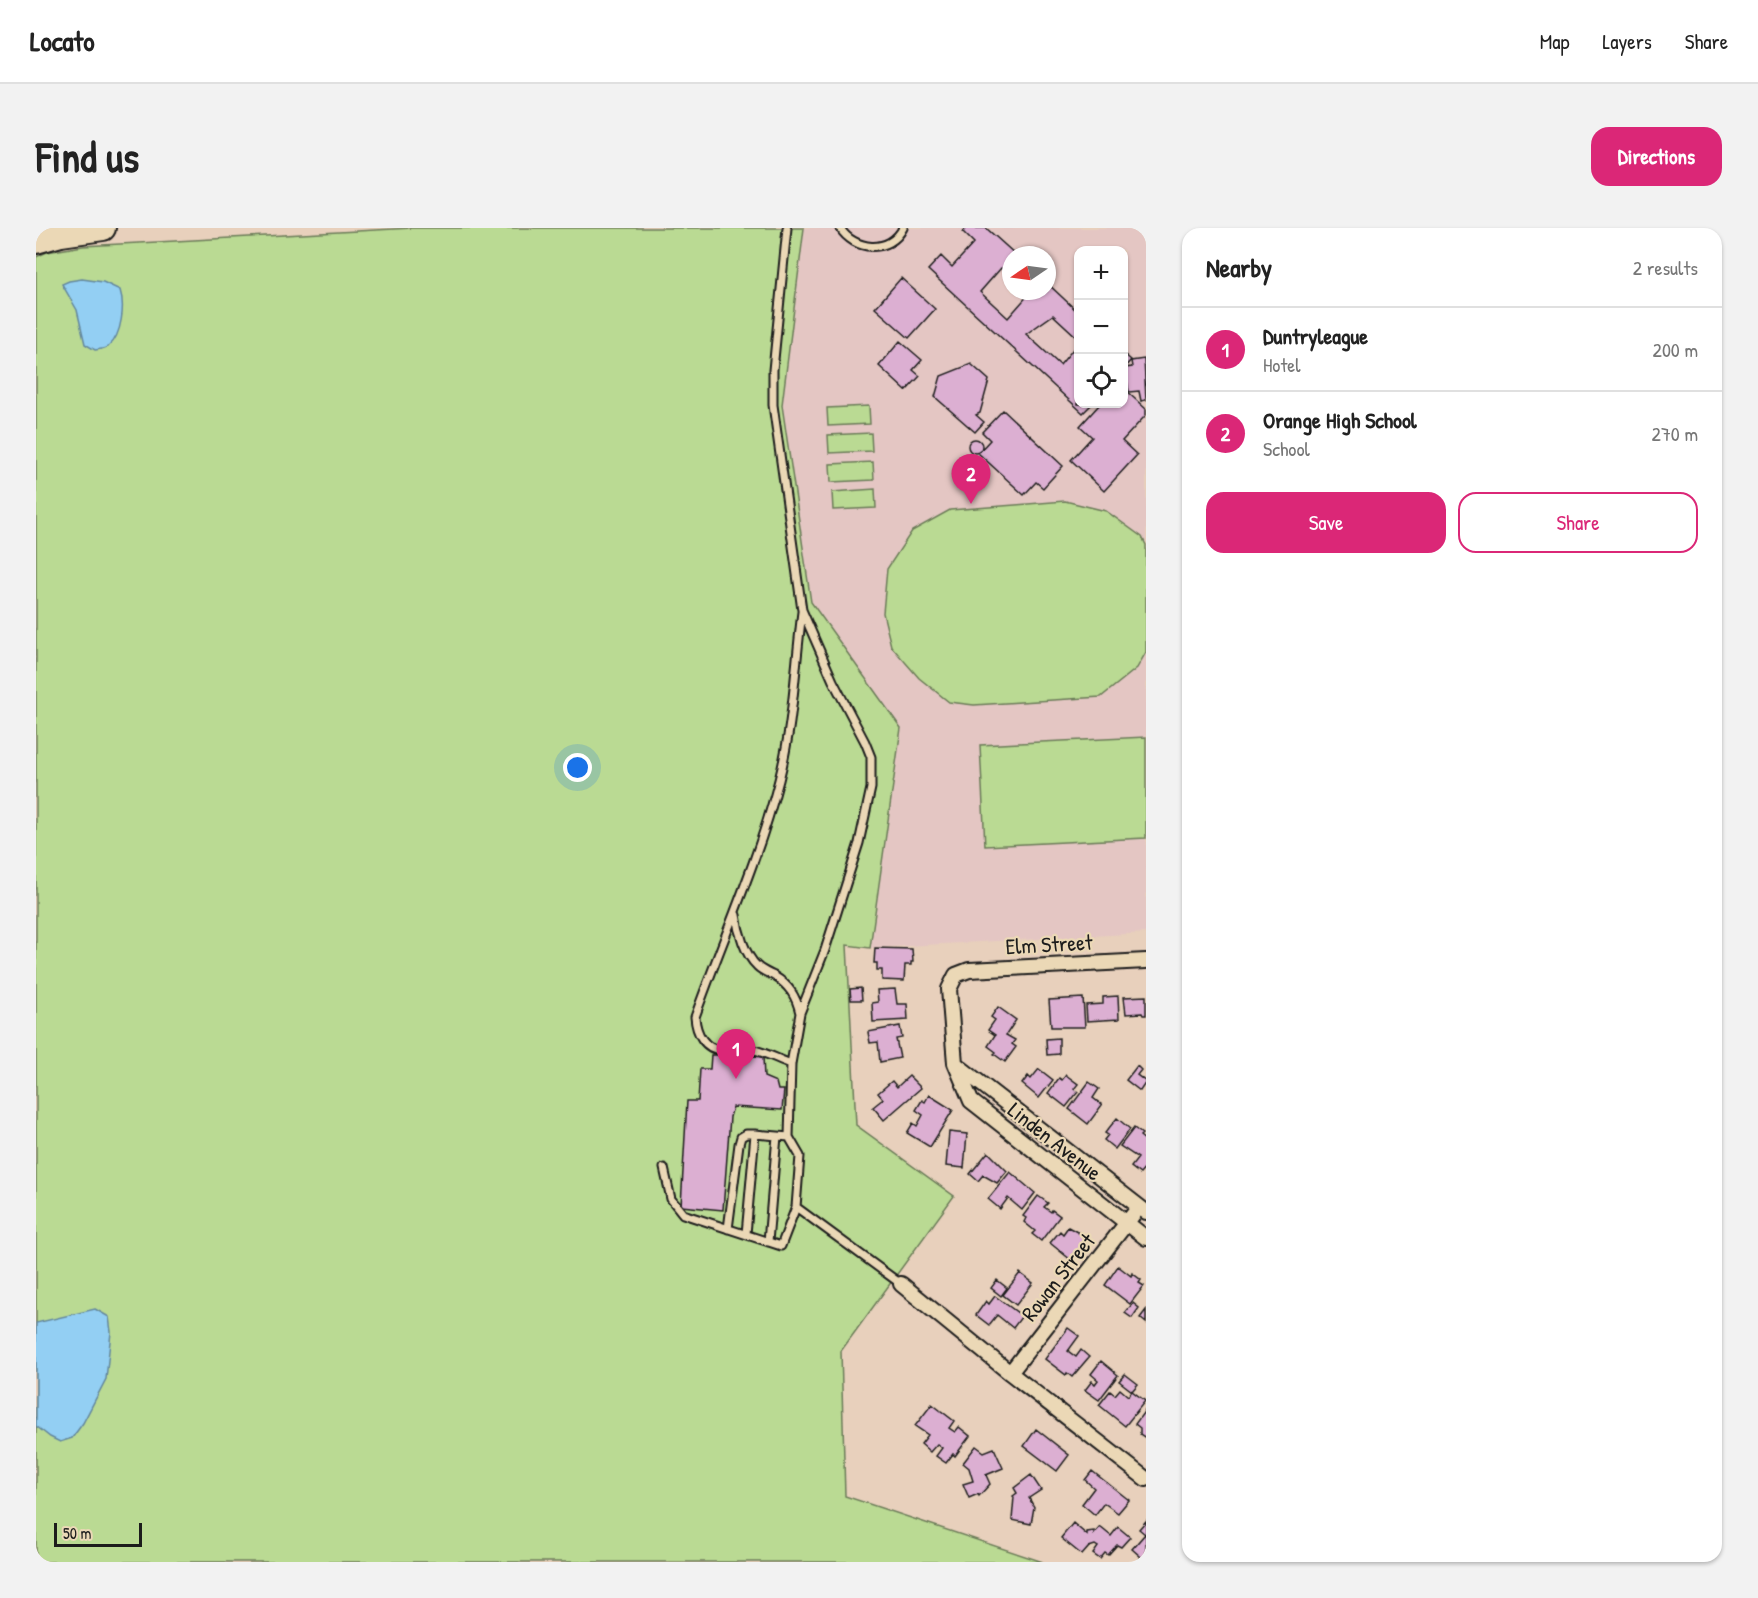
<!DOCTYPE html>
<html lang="en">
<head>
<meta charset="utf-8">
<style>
	body { margin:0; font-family:"Patrick Hand",sans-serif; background:#f2f2f2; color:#222 }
	.controls { position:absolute; right:18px; top:18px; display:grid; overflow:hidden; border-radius:12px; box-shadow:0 2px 4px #0004 }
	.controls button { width:54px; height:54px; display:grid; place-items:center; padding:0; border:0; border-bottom:2px solid #e0e0e0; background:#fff; color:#222; font:30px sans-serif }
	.compass { position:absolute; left:966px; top:18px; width:54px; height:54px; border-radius:50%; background:#fff; box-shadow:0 2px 4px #0004; rotate:257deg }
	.scale { position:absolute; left:18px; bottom:15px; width:88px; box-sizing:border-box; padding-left:6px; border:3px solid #1c1c1c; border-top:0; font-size:16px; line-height:21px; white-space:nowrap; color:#1c1c1c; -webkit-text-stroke:4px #ebd8b6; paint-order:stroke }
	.you { position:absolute; left:542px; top:540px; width:21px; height:21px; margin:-15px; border:4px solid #fff; border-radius:50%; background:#1a73e8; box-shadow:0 0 0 9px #1a73e833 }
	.badge { display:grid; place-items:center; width:39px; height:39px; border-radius:50%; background:#db2777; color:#fff; font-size:20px; font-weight:700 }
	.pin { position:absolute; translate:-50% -50px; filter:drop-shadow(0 2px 3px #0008) }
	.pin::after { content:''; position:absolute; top:32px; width:21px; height:18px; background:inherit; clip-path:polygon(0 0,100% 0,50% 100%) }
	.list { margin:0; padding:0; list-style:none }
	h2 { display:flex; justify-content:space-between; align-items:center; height:78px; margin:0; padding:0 24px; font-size:26px }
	h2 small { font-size:20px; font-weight:400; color:#767676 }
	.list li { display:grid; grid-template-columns:39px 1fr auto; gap:18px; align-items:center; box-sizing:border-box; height:84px; padding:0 24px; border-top:2px solid #e0e0e0 }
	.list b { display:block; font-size:22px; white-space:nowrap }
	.list p { margin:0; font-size:20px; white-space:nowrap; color:#767676 }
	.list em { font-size:20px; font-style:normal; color:#767676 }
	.actions { display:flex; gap:12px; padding:18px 24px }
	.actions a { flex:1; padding:14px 0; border:2px solid #db2777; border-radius:18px; text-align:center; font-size:21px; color:#db2777 }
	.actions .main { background:#db2777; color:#fff }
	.icon { flex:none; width:33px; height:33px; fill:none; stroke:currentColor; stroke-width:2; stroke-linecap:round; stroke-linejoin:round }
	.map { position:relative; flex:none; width:1110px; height:1334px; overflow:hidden; border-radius:18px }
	header { display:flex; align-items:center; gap:36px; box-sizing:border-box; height:84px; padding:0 30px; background:#fff; border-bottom:2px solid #e0e0e0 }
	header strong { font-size:28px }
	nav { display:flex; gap:33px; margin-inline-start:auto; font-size:21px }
	.intro { display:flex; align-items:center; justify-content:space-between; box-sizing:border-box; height:144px; padding:0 36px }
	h1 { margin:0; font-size:42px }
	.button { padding:15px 27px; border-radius:18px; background:#db2777; color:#fff; font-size:21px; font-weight:700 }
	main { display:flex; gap:36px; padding:0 36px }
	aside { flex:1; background:#fff; border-radius:18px; box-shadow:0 2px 4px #0004 }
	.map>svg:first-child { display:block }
	.built { fill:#e4c6c3; fill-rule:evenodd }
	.green { fill:#bada93; stroke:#6b7b58; stroke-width:1.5 }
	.water { fill:#93cff3; stroke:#63879d; stroke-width:1.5 }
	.building { fill:#dcafd2; stroke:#1c1c1c; stroke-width:1.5 }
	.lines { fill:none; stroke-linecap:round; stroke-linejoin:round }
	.lane-casing { stroke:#1c1c1c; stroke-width:11 }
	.street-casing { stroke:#1c1c1c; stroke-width:18 }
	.highway-casing { stroke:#1c1c1c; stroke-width:28 }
	.lane { stroke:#ebd8b6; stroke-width:7 }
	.street { stroke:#ebd8b6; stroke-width:14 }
	.highway { stroke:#ebd8b6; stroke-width:24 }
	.labels { text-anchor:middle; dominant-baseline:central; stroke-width:4.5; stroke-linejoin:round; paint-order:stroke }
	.street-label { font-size:22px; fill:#1c1c1c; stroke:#ebd8b6 }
</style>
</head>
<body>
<header>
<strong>Locato</strong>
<nav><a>Map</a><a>Layers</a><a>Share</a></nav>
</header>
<div class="intro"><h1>Find us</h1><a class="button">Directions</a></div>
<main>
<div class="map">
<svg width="1110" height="1334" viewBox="0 0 1110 1334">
	<rect width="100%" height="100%" fill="#e8d0bc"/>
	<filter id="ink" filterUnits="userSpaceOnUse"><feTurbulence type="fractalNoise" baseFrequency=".0167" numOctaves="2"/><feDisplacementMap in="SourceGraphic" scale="12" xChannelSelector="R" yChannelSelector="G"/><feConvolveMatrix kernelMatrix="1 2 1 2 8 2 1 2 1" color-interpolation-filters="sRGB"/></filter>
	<g filter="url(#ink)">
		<!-- built -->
		<path class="built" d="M768,0H1107L1110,36V705L834,720L865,501L775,375L746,177ZM1042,22H1088V176H1042ZM975,27H1011V63H975Z"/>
		<!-- green -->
		<path class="green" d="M376,0H768L746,177L775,374L865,500L834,720L811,717L820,897L918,968L805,1123L809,1268L1007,1334H0V29L11,24L47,18Z
			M833,178L834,196L792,198L791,180Z
			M835,205L836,223L793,225L792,207Z
			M837,234L838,252L795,254L794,236Z
			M839,261L840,280L797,282L796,264Z
			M1029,273L1070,283L1106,309L1110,317V424L1101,440L1065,469L938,477L913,474L883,450L855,418L847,385L851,341L876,303L914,282Z
			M1110,509V610L949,618L944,517Z"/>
		<!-- water -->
		<path class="water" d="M46,51L67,54L84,62C89,77 86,107 73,118C69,121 64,121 59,122L49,116L41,82L26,56L33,53Z
			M59,1081L73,1089L75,1104L70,1151L47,1195L36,1210L24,1214L14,1209L0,1198V1095Z"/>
		<!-- building -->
		<path class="building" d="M930,0H950L980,27H975V48L965,40L944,64L972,90L994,65L991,63H1011V55L1042,84V110L1017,87L990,106L1024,137L1042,115V176H1056L1047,185L892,42L905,28L916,39L938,15L927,4Z
			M865,50L899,81L873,110L839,80Z
			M864,113L886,132L877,142L884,148L870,163L843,138Z
			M1088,126L1095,132L1088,140Z
			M1108,131L1110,172L1105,173L1103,163L1093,164L1089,140L1096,139L1095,133Z
			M935,136L953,152L944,185L940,187L948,194L939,204L899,169L905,148Z
			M1088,161L1110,181V187L1086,213L1101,227L1068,263L1035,232L1056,209L1044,198L1064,176H1088Z
			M967,182L1027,238L1007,260L1000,254L988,267L942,225L954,212L946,204Z
			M932 218a7 7 0 1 1 14 0a7 7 0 1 1-14 0Z
			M839,720L876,721L877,734H875V737H869L868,753L846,752V742H841V735H838Z
			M825,760L826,772H815L814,761Z
			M859,761L861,776H871L872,792L837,794L836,775L842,774L841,762Z
			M1082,768L1083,791L1051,793L1050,777L1067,776V769Z
			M1110,768V787H1107L1106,785L1090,786L1088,769Z
			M1047,770L1049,799H1015L1013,772Z
			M962,779L980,792L970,807L979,812L976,816L980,819L969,834L958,826L960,824L952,818L959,807L952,802L959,792L955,789Z
			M864,798L866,810L860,811L864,830L844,834L842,814L834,815L832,804Z
			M1023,810V826L1011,827L1010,811Z
			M675,827H708L727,829L728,849L740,854L742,862H748L746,882L697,879L694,889L687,982L645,978L651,873H662L664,841H674Z
			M1101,838L1105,842L1101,847L1110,854L1104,863L1090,852Z
			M1003,841L1017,852L1003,870L986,856L992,848L995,851Z
			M1030,847L1042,856L1038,861L1042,864L1030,879L1012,865L1023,850L1026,852Z
			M873,848L885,860L848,892L837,879L847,871L842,865L856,853L861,859Z
			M1053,854L1063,861L1057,870L1066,877L1052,896L1033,881Z
			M893,867L917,882L894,919L871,905L877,895L881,898L887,887L880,882L886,872L889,874Z
			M1081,890L1094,901L1079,921L1068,912L1072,907L1069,905Z
			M1098,900L1106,906L1104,908L1110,913V939L1104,946L1095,939L1102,930L1084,918Z
			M913,904L931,906L928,940L910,938Z
			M952,924L971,943L961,955L947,947L942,953L934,946Z
			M974,944L999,965L986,982L972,970L964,981L952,971Z
			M1002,968L1012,975L1008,979L1015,984L1016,982L1024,988L1005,1013L996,1006L999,1003L988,994L990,990L987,988Z
			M1032,999L1052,1010L1035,1032L1014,1015L1024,1003L1027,1006Z
			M1082,1038L1095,1048L1096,1045L1105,1052L1103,1055L1108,1058L1094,1076L1069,1057Z
			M984,1045L997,1055L980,1077L967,1067Z
			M961,1052L971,1060L965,1068L955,1060Z
			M959,1068L986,1088L977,1100L961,1087L953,1097L940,1087L950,1073L953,1076Z
			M1097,1075L1103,1080L1096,1090L1089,1085Z
			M1110,1082V1095L1104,1090Z
			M1032,1100L1043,1108L1032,1123L1040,1129L1045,1122L1053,1129L1036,1149L1031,1145L1030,1147L1009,1131Z
			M1065,1133L1082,1147L1063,1172L1049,1162L1056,1153L1059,1156L1062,1152L1055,1146Z
			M1089,1146L1102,1156L1096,1163L1083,1153Z
			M1084,1161L1092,1168L1096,1163L1109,1173L1089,1198L1063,1177L1074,1163L1079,1167Z
			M896,1176L918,1193L913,1200L919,1204L923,1199L934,1208L919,1228L917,1226L910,1235L900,1228L906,1220L901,1216L894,1224L885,1216L892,1207L879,1198Z
			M1110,1181V1210L1104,1206V1200L1099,1196Z
			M1000,1201L1033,1227L1021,1243L988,1218Z
			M940,1218L948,1224L958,1220L967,1240L950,1247L954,1256L943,1268L942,1266L933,1270L927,1256L937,1253L933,1240L927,1235Z
			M1056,1243L1093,1272L1082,1285L1068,1275L1059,1287L1046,1276L1058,1260L1049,1252Z
			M995,1247L1005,1262L993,1270L998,1279L995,1296L976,1292L978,1269L977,1268L981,1265L978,1260Z
			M1110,1293V1334H1102L1105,1329L1096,1321L1109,1306L1103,1301Z
			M1037,1295L1051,1307V1304L1058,1303V1306L1064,1299L1075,1308L1082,1299L1094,1309L1085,1319L1081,1317L1072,1327L1069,1325L1064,1331L1057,1326L1062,1319L1059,1317L1053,1319L1046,1327L1025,1310Z"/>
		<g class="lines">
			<!-- lane casing -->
			<g class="lane-casing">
				<path id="lane" d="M804,0C818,23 854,26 867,0
					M700,687C702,703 709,727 721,738C726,743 732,745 738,748C753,757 760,768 764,785
					M755,836C741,831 725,822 710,820C702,819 694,821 686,822C668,822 660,804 659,789C687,710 722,633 743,552C757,498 759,440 766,384
					M628,940L635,971L647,986L745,1018L760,979L764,928L753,909L755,836L764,785L789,722L823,615L835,560V529L829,514L797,453L766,382L737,177V142L751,0
					M760,979L865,1056
					M692,1001L703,916L705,909L710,906H719
					M710,1006L719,906L753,909
					M732,1014L741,908"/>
			</g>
			<!-- street casing -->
			<g class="street-casing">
				<path id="street" d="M1110,733L933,742L920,747L913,761L919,835L935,873L1110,1010
					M921,837L1110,984
					M865,1056L974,1145L1110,1251
					M974,1145L1103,979"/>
			</g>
			<!-- highway casing -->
			<g class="highway-casing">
				<path id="highway" d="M0,13L25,6L67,0"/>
			</g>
			<!-- lane -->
			<use href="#lane" class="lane"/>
			<!-- street -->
			<use href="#street" class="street"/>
			<!-- highway -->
			<use href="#highway" class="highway"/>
		</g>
	</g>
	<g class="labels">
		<!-- street labels -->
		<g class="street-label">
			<text transform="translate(1013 716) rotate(-3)">Elm Street</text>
			<text transform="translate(1019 913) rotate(38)">Linden Avenue</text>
			<text transform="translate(1022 1049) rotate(-52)">Rowan Street</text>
		</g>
	</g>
</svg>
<div class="controls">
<button>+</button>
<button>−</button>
<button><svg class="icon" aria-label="locate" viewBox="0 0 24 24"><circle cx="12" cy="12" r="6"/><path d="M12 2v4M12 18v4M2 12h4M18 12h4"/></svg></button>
</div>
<svg class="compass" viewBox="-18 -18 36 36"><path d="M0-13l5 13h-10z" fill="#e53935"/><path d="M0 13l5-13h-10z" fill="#767676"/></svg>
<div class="scale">50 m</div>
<div class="you"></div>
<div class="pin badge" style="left:700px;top:851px">1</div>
<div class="pin badge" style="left:935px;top:276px">2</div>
</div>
<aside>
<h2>Nearby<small>2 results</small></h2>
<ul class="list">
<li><span class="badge">1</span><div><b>Duntryleague</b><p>Hotel</p></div><em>200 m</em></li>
<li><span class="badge">2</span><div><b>Orange High School</b><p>School</p></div><em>270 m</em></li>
</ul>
<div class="actions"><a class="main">Save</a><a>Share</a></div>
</aside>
</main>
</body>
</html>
